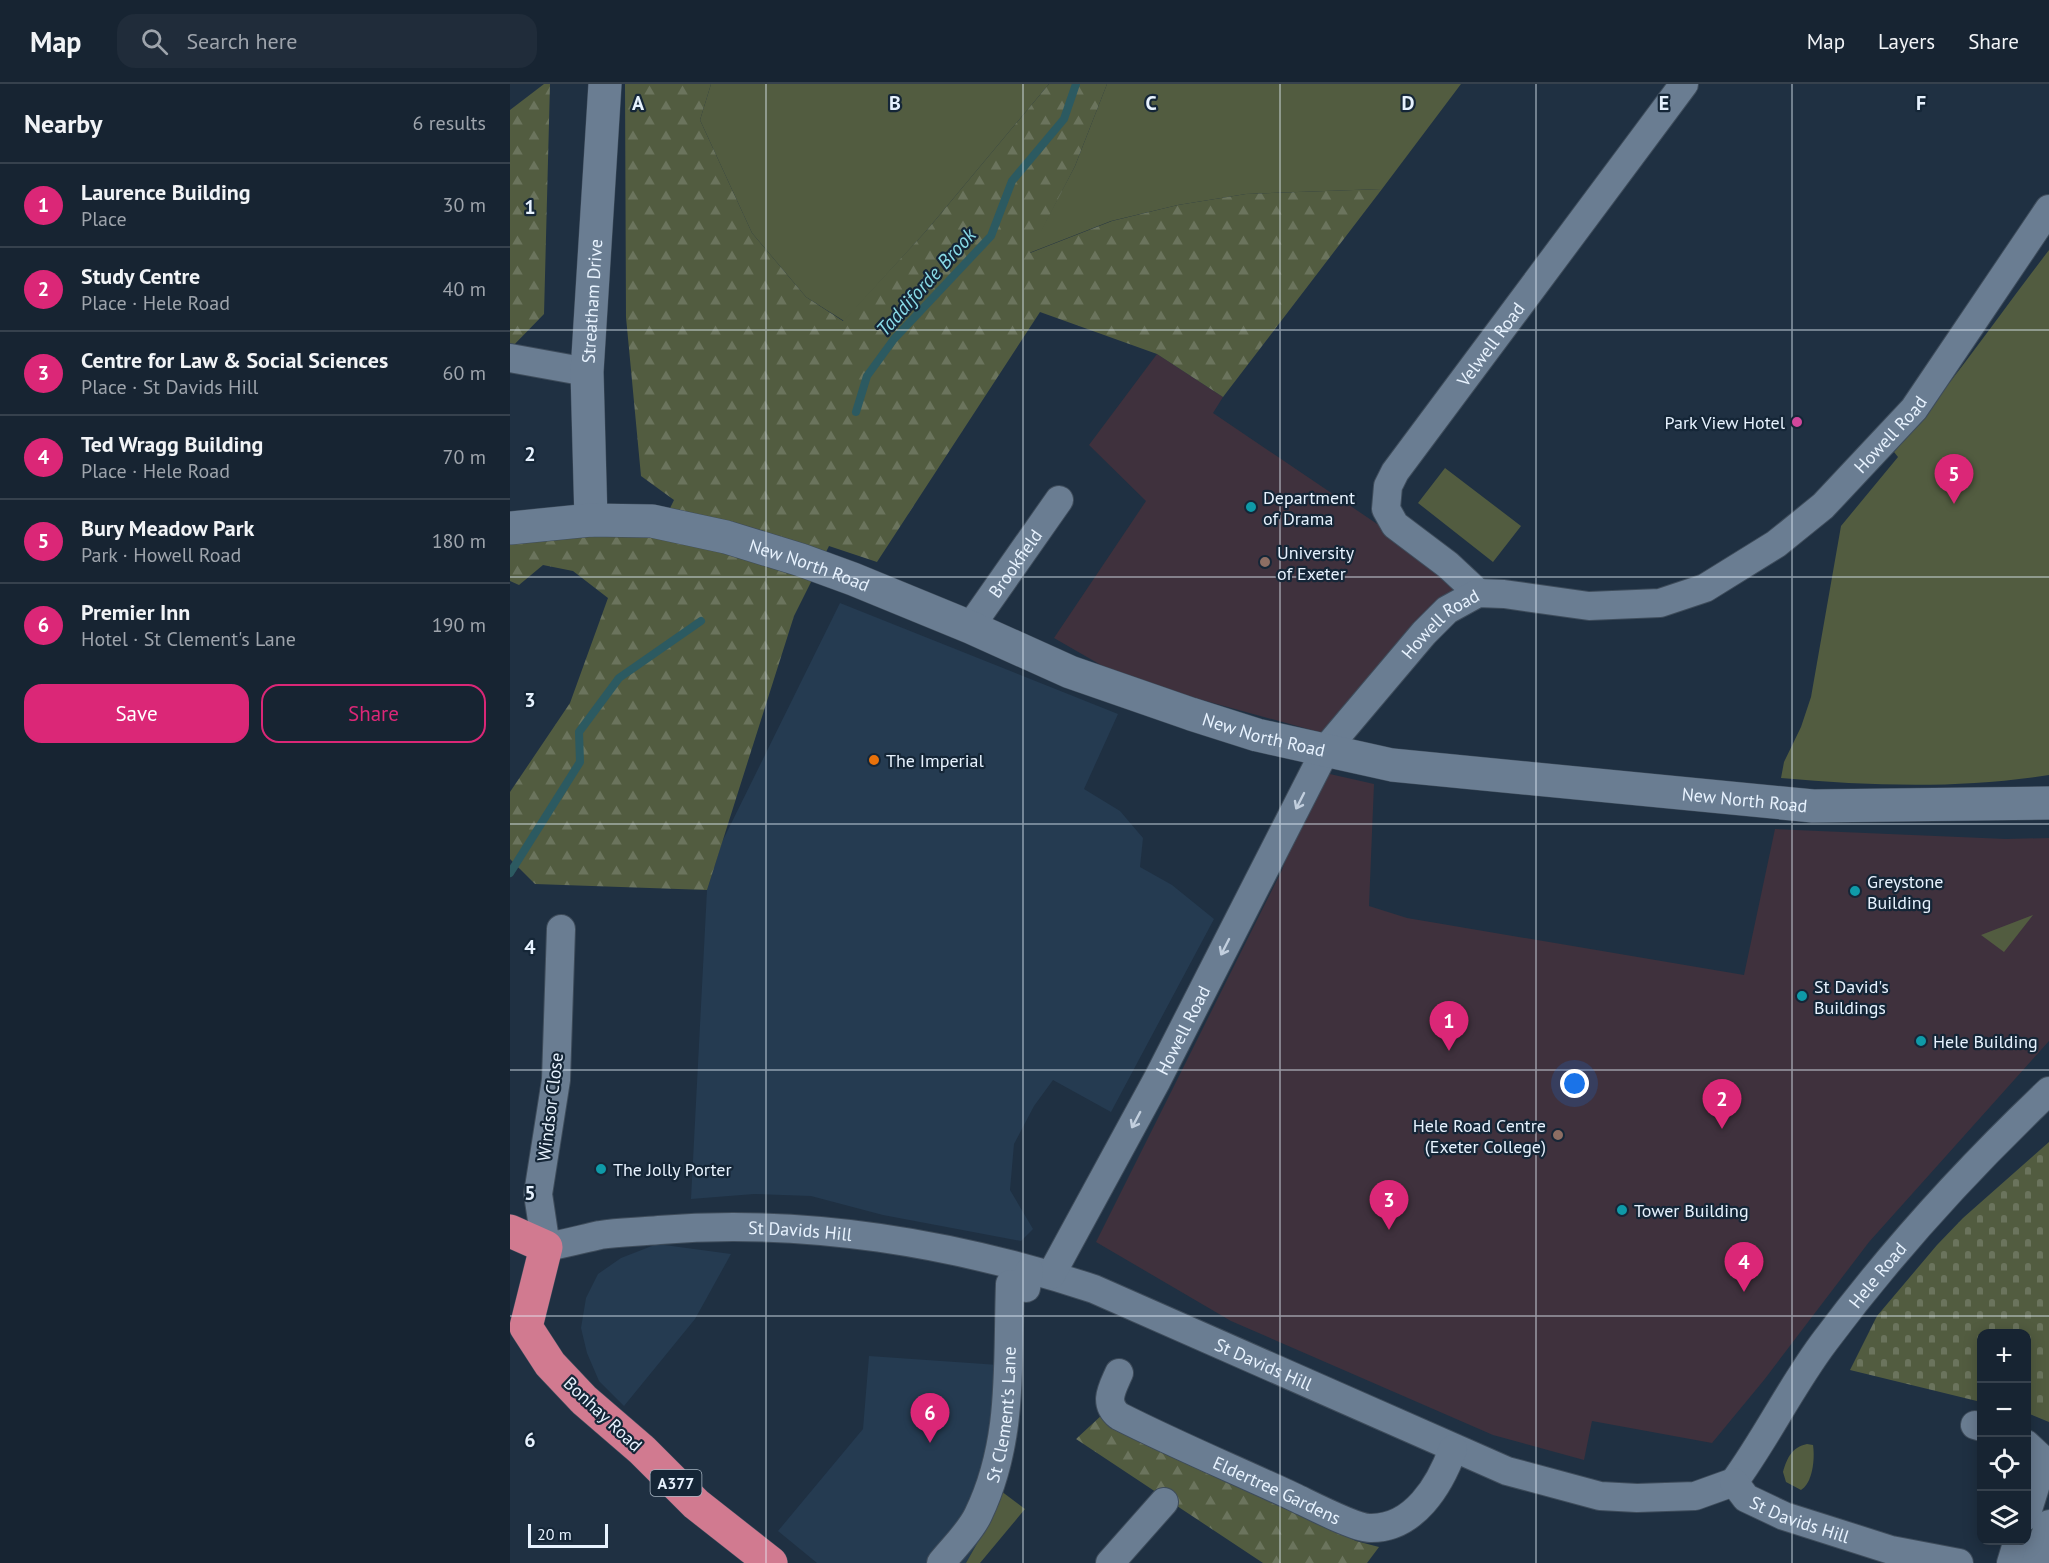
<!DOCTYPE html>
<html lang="en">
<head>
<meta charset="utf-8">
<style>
	body { margin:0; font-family:"PT Sans",sans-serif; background:#202c3a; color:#f1f3f6 }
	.controls { position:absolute; right:18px; bottom:18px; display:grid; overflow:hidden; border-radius:12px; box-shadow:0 3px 15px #0003 }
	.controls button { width:54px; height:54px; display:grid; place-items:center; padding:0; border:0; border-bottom:2px solid #36414d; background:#172432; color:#f1f3f6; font:30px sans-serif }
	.scale { position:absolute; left:18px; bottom:15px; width:80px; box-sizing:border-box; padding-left:6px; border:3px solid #e7f2fe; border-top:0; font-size:16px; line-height:21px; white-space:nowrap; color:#e7f2fe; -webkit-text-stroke:4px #152637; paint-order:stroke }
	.you { position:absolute; left:1065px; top:1000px; width:21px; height:21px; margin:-15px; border:4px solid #fff; border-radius:50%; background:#1a73e8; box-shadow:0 0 0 9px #1a73e833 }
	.badge { display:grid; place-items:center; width:39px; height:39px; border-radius:50%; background:#db2777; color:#fff; font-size:20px; font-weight:700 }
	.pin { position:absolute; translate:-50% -50px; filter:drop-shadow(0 2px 3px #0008) }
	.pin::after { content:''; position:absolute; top:32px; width:21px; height:18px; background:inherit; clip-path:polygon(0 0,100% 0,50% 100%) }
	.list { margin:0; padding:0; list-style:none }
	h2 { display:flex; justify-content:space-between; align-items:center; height:78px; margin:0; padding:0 24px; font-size:26px }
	h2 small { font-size:20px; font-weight:400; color:#9ea4ac }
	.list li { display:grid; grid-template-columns:39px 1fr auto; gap:18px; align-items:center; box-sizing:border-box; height:84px; padding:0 24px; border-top:2px solid #36414d }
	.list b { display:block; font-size:22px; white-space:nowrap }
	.list p { margin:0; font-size:20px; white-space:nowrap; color:#9ea4ac }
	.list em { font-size:20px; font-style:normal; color:#9ea4ac }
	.actions { display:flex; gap:12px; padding:18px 24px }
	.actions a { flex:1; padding:14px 0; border:2px solid #db2777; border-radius:18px; text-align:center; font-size:21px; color:#db2777 }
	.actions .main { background:#db2777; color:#fff }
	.icon { flex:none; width:33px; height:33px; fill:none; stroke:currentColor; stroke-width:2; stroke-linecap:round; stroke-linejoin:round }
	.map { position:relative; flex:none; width:1539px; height:1479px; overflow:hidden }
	header { display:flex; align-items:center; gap:36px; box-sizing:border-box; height:84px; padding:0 30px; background:#172432; border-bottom:2px solid #36414d }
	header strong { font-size:28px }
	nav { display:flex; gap:33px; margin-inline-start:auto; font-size:21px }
	.search { width:420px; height:54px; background:#202c3a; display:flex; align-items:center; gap:15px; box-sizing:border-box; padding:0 21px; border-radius:18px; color:#9ea4ac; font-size:22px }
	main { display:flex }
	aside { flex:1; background:#172432 }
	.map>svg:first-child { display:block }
	.built { fill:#253b51 }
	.education { fill:#3f313d }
	.green { fill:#525c40 }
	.forest { fill:url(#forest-firs) }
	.cemetery { fill:url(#cemetery-stones) }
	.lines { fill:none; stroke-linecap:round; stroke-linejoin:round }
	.stream { stroke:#2c5a61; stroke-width:8 }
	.street-casing { stroke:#3e4c5b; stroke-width:30 }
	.secondary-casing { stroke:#3e4c5b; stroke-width:34 }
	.highway-casing { stroke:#3e4c5b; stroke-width:34 }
	.street { stroke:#6a7d92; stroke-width:28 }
	.secondary { stroke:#6a7d92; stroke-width:33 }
	.highway { stroke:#d17a90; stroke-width:33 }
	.oneway { stroke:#c2cfde }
	.grid { fill:none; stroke:#e7f2fe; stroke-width:1.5; stroke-opacity:0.55 }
	.hotel-dot { fill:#d1479c; stroke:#152637; stroke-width:2 }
	.culture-dot { fill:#0f9aa8; stroke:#152637; stroke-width:2 }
	.education-dot { fill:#8d6e63; stroke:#152637; stroke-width:2 }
	.food-dot { fill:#e8710a; stroke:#152637; stroke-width:2 }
	.labels { text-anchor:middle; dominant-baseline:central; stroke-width:4.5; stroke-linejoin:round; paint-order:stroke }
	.shield { fill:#152637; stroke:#a8b5c2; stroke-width:1.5 }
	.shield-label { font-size:16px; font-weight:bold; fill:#e7f2fe }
	.street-label { font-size:18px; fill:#e7f2fe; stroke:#152637 }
	.poi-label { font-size:18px; fill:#e7f2fe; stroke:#152637; text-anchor:start }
	.water-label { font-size:20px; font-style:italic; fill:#88dae6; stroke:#152637 }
	.grid-label { font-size:20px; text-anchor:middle; font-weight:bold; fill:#e7f2fe; stroke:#152637; stroke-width:4.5; stroke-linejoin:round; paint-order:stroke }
</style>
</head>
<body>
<header>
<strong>Map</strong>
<div class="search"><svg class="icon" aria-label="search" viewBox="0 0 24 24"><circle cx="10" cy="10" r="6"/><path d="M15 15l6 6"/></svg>Search here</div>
<nav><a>Map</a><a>Layers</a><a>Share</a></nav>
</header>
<main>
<aside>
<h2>Nearby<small>6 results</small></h2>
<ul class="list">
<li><span class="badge">1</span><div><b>Laurence Building</b><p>Place</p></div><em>30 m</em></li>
<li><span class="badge">2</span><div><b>Study Centre</b><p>Place · Hele Road</p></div><em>40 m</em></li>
<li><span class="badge">3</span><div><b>Centre for Law &amp; Social Sciences</b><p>Place · St Davids Hill</p></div><em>60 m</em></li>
<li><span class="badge">4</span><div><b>Ted Wragg Building</b><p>Place · Hele Road</p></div><em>70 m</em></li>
<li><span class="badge">5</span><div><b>Bury Meadow Park</b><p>Park · Howell Road</p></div><em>180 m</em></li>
<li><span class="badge">6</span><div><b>Premier Inn</b><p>Hotel · St Clement's Lane</p></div><em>190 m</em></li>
</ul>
<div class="actions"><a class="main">Save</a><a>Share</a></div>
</aside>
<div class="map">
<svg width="1539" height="1479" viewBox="0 0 1539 1479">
	<defs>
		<pattern id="forest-firs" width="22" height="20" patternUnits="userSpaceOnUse" patternTransform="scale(1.5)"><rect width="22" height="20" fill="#525c40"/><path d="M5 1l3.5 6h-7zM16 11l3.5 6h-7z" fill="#6b745d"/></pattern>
		<pattern id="cemetery-stones" width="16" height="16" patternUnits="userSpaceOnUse" patternTransform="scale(1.5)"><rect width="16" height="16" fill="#525c40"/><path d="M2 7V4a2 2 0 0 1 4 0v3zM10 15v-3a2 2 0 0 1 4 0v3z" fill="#6b745d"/></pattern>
	</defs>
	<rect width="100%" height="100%" fill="#1f3042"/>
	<!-- built -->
	<path class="built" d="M330,519L608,630L574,705L610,727L633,754L630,783L662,801L704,835L601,1028L543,996L524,1022L504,1060L500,1106L523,1145L511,1157L373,1131L301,1112L244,1110L181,1115L197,806L212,758Z
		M147,1160L221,1170L185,1235L114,1322L89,1297L77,1269L71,1244L76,1214L88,1190L111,1174Z
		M359,1272L503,1282L482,1433L456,1479H307L268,1447L353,1345Z"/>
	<!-- education -->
	<path class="education" d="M647,270L713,313L703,329L882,450L948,505L816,650L667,609L603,588L544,554L636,417L579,361Z
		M811,688L864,700L859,822L897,834L1234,891L1265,745L1496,755L1539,754V957L1359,1158L1254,1296L1202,1359L1082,1337L1074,1376L983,1351L721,1237L586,1158L771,788Z"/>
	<!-- green -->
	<path class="green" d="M201,0H539L417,146L334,237L296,213L242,149L190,36Z
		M597,0H951L872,105L736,110L668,121L601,137L519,169L565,82Z
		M1539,166V691C1450,705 1361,702 1271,694L1274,678L1291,643L1301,613L1331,442L1388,373L1384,368C1439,303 1487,234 1539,166Z
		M935,384L1011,442L983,478L908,419Z
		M1523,831L1494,868L1471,851Z
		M1297,1360L1303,1361C1305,1374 1303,1399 1291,1406L1276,1398L1273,1388C1277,1374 1282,1363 1297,1360Z
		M491,1407L515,1425L470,1479H456L482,1433Z"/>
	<!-- forest -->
	<path class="forest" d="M34,0H40L34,230L0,265V26Z
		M115,0H201L190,36L242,149L296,213L333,237L417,146L539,0H597L565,82L520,169L602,137L668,121L736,110L872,105L713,313L647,270L530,228L367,478L319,462L284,532L197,806L25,800L0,775V708L60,619L98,514L63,487L33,481L9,501L0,497V458L26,450L146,453L164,416L131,392L116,233Z
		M593,1330L624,1355L846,1457L869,1463L857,1479H753L566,1355Z"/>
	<!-- cemetery -->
	<path class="cemetery" d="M1539,1058V1338L1517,1329L1516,1250H1472L1471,1318L1340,1286L1367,1232L1427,1161L1453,1134Z"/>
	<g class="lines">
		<!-- stream -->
		<path class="stream" d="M346,328L357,292L384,255L481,152L502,97L554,35L566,0
			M0,789L70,678L69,648L109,594L191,537"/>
		<!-- street casing -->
		<g class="street-casing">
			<g id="street">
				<path d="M0,274L77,288"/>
				<path id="s1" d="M968,509L938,481L885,441L876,425L878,402L885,388L1174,0"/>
				<path id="s2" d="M460,543L549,416"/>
				<path id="s3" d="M51,845L46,996L28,1110L36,1163C54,1160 72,1155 90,1151C109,1148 129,1148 149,1146C295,1134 445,1159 584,1205L997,1387L1090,1412L1127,1414L1185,1412L1224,1398"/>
				<path id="s4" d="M541,1191L647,996L816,665L914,549L937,526L968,509L994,510L1079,522L1150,519L1195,504L1266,460L1313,422L1404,325L1539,125"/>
				<path id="s5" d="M609,1289C602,1305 593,1319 609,1332C666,1361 726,1386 784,1413C799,1420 845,1444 860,1444C904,1445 930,1401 943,1365"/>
				<path d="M1465,1341L1472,1343"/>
				<path d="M1516,1360L1530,1373L1531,1384L1516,1432"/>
				<path id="s6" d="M1224,1398C1257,1353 1281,1302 1315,1257C1382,1167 1458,1084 1539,1007"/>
				<path id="s7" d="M1224,1398L1236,1414L1274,1432L1381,1466L1449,1479"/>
				<path id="s8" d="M431,1479C443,1464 460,1448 468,1431C504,1357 497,1280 500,1200L516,1204L519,1187"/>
				<path d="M600,1479L654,1418"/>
				<path d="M1501,1479L1508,1456"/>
				<path d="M1526,1479L1539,1440"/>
			</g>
		</g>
		<!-- secondary casing -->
		<g class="secondary-casing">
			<g id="secondary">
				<path id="s9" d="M81,436L77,288L95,0"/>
				<path id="s10" d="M0,444L81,436L142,437L216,453L291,476L343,495L460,543L560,588L681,630L747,651L882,681L1303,722L1539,719"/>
			</g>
		</g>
		<!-- highway casing -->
		<g class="highway-casing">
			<path id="highway" d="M0,1147L36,1163L16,1243L40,1280L74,1316L132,1366L186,1420L261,1479"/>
		</g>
		<!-- street -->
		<use href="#street" class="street"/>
		<!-- secondary -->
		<use href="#secondary" class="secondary"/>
		<!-- highway -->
		<use href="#highway" class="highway"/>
	</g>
	<!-- one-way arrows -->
	<defs><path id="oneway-shaft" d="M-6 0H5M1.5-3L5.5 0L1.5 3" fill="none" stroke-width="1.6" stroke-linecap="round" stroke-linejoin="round" transform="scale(1.5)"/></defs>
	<g class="oneway">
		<use href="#oneway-shaft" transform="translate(790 717) rotate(117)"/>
		<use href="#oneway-shaft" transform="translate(715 863) rotate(117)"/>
		<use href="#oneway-shaft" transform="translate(626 1036) rotate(118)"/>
	</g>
	<!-- grid -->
	<path class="grid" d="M256,0V1479M513,0V1479M770,0V1479M1026,0V1479M1282,0V1479M0,246H1539M0,493H1539M0,740H1539M0,986H1539M0,1232H1539"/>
	<!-- markers -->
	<circle class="hotel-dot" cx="1287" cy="338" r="6"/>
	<g class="culture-dot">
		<circle cx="741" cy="423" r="6"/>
		<circle cx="1345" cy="807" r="6"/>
		<circle cx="1292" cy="912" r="6"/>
		<circle cx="1411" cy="957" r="6"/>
		<circle cx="91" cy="1085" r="6"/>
		<circle cx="1112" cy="1126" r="6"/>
	</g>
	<g class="education-dot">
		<circle cx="755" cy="478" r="6"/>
		<circle cx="1048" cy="1051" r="6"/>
	</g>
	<circle class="food-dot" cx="364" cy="676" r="6"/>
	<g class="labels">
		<!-- shield labels -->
		<rect class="shield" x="140.5" y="1386" width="51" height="26" rx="4.5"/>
		<g class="shield-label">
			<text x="166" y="1399">A377</text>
		</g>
		<!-- street labels -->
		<g class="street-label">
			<text stroke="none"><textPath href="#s9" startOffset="219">Streatham Drive</textPath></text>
			<text stroke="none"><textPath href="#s1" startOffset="324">Velwell Road</textPath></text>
			<text stroke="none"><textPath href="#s4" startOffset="1286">Howell Road</textPath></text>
			<text stroke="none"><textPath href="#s2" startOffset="78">Brookfield</textPath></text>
			<text stroke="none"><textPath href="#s10" startOffset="306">New North Road</textPath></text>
			<text stroke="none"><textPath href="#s4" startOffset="764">Howell Road</textPath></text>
			<text stroke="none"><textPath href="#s10" startOffset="792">New North Road</textPath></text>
			<text stroke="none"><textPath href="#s10" startOffset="1278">New North Road</textPath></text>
			<text stroke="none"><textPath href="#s4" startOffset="278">Howell Road</textPath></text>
			<text transform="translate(40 1023) rotate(-83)">Windsor Close</text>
			<text stroke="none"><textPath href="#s3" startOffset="576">St Davids Hill</textPath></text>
			<text stroke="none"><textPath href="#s6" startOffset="252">Hele Road</textPath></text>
			<text stroke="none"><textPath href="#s3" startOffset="1062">St Davids Hill</textPath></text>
			<text transform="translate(93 1330) rotate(43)">Bonhay Road</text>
			<text stroke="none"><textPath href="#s8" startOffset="165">St Clement's Lane</textPath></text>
			<text stroke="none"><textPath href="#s5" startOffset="222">Eldertree Gardens</textPath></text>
			<text stroke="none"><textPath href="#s7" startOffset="78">St Davids Hill</textPath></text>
		</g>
		<!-- poi labels -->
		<g class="poi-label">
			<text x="1275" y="338" text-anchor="end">Park View Hotel</text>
			<text x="753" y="413">Department<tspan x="753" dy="21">of Drama</tspan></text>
			<text x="767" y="468">University<tspan x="767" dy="21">of Exeter</tspan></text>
			<text x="376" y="676">The Imperial</text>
			<text x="1357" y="797">Greystone<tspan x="1357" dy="21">Building</tspan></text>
			<text x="1304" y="902">St David's<tspan x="1304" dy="21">Buildings</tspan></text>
			<text x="1423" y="957">Hele Building</text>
			<text x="1036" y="1041" text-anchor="end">Hele Road Centre<tspan x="1036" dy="21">(Exeter College)</tspan></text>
			<text x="103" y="1085">The Jolly Porter</text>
			<text x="1124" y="1126">Tower Building</text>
		</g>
		<!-- water labels -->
		<g class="water-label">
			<text transform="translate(416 198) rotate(-48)">Taddiforde Brook</text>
		</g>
	</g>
	<g class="grid-label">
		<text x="128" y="26">A</text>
		<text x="385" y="26">B</text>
		<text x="641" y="26">C</text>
		<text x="898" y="26">D</text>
		<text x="1154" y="26">E</text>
		<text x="1411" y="26">F</text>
		<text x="20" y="130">1</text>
		<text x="20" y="377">2</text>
		<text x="20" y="623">3</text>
		<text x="20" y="870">4</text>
		<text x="20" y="1116">5</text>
		<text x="20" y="1363">6</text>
	</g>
</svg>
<div class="controls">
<button>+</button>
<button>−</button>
<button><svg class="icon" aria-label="locate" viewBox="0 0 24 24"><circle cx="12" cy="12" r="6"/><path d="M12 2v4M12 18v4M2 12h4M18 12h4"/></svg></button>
<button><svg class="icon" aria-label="layers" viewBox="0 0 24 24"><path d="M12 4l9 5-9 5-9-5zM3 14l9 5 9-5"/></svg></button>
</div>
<div class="scale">20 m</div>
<div class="you"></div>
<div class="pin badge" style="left:939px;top:967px">1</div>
<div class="pin badge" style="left:1212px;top:1045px">2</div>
<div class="pin badge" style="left:879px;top:1146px">3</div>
<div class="pin badge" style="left:1234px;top:1208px">4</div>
<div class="pin badge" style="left:1444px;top:420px">5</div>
<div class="pin badge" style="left:420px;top:1359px">6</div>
</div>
</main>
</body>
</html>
